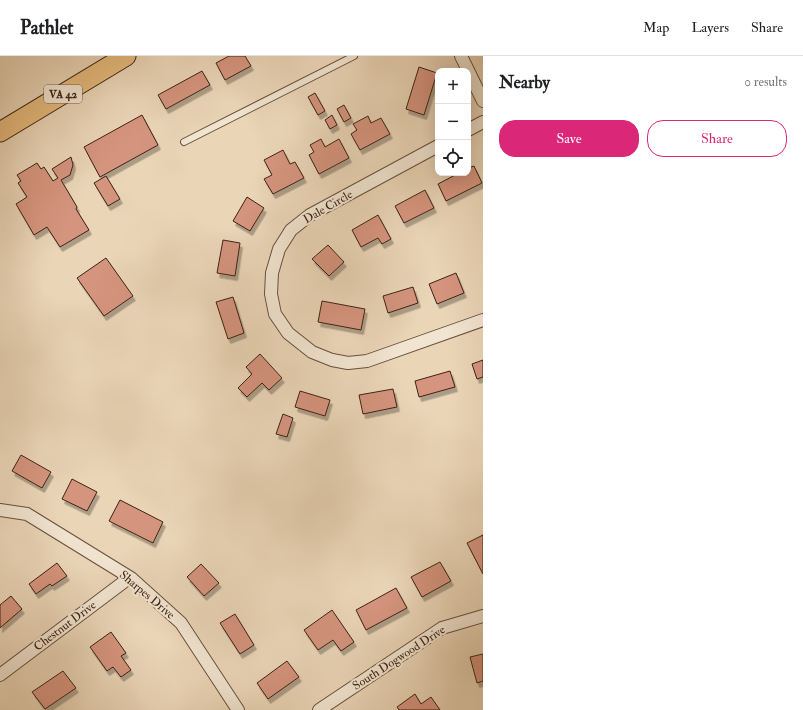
<!DOCTYPE html>
<html lang="en">
<head>
<meta charset="utf-8">
<style>
	body { margin:0; font-family:"IM FELL Double Pica",serif; background:#f2f2f2; color:#202124 }
	.controls { position:absolute; right:12px; top:12px; display:grid; overflow:hidden; border-radius:8px; box-shadow:0 4px 16px #0002 }
	.controls button { width:36px; height:36px; display:grid; place-items:center; padding:0; border:0; border-bottom:1px solid #e0e0e0; background:#fff; color:#202124; font:20px sans-serif }
	.list { margin:0; padding:0; list-style:none }
	h2 { display:flex; justify-content:space-between; align-items:center; height:52px; margin:0; padding:0 16px; font-size:17px }
	h2 small { font-size:13px; font-weight:400; color:#757577 }
	.actions { display:flex; gap:8px; padding:12px 16px }
	.actions a { flex:1; padding:9px 0; border:1px solid #db2777; border-radius:16px; text-align:center; font-size:14px; color:#db2777 }
	.actions .main { background:#db2777; color:#fff }
	.icon { flex:none; width:22px; height:22px; fill:none; stroke:currentColor; stroke-width:2; stroke-linecap:round; stroke-linejoin:round }
	.map { position:relative; flex:none; width:483px; height:654px; overflow:hidden }
	header { display:flex; align-items:center; gap:24px; box-sizing:border-box; height:56px; padding:0 20px; background:#fff; border-bottom:1px solid #e0e0e0 }
	header strong { font-size:19px }
	nav { display:flex; gap:22px; margin-inline-start:auto; font-size:14px }
	main { display:flex }
	aside { flex:1; background:#fff }
	.map>svg:first-child { display:block }
	.building { fill:#d5947e; stroke:#3d2315; filter:url(#shadow) }
	.lines { fill:none; stroke-linecap:round; stroke-linejoin:round }
	.service-casing { stroke:#68503e; stroke-width:8 }
	.minor-casing { stroke:#68503e; stroke-width:14 }
	.primary-casing { stroke:#3d2315; stroke-width:21 }
	.service { stroke:#f1e4d0; stroke-width:6 }
	.minor { stroke:#f1e4d0; stroke-width:12 }
	.primary { stroke:#e5ba7c; stroke-width:19 }
	.labels { text-anchor:middle; dominant-baseline:central; stroke-width:4; stroke-linejoin:round; paint-order:stroke }
	.shield { fill:#f1e4d0; stroke:#735d4d; stroke-width:1 }
	.shield-label { font-size:11px; font-weight:bold; fill:#3d2315 }
	.street-label { font-size:12px; fill:#3d2315; stroke:#f1e4d0 }
</style>
</head>
<body>
<header>
<strong>Pathlet</strong>
<nav><a>Map</a><a>Layers</a><a>Share</a></nav>
</header>
<main>
<div class="map">
<svg width="483" height="654" viewBox="0 0 483 654">
	<defs>
		<filter id="shadow"><feDropShadow dx="2.5" dy="4.5" stdDeviation="0" flood-color="#0004"/></filter>
	</defs>
	<rect width="100%" height="100%" fill="#ead5b7"/>
	<filter id="stains"><feTurbulence type="fractalNoise" baseFrequency=".005" numOctaves="4"/><feColorMatrix values="0 0 0 0 .2 0 0 0 0 .09 0 0 0 0 .02 0 0 0 .5 -.17"/></filter>
	<radialGradient id="worn" r=".72"><stop offset=".6" stop-color="#630" stop-opacity="0"/><stop offset="1" stop-color="#630" stop-opacity=".3"/></radialGradient>
	<!-- building -->
	<path class="building" d="M229,0H245L251,10L225,24L216,7Z
		M419,11L437,17L424,59L406,53Z
		M202,15L210,29L166,53L158,39Z
		M315,37L325,55L318,59L308,41Z
		M344,49L351,62L344,66L337,53Z
		M142,59L158,89L100,121L84,91Z
		M332,59L337,69L330,73L325,64Z
		M368,60L371,67L381,62L390,78L360,94L351,78L357,74L353,68Z
		M321,83L325,91L339,83L349,102L319,118L309,99L314,96L310,89Z
		M283,94L290,108L295,106L304,122L273,138L264,123L272,119L264,104Z
		M71,101L73,109L70,119L61,124L77,151L76,153L89,174L60,191L47,171L34,179L16,148L27,141L18,127L21,125L17,119L37,107L41,113L44,111L53,125L58,122L52,113Z
		M474,110L482,127L446,145L438,128L459,117H468V112Z
		M106,120L120,143L108,150L94,127Z
		M425,134L434,152L404,167L395,150Z
		M247,141L264,152L250,175L233,165Z
		M378,159L391,183L382,188L378,182L361,191L352,174Z
		M223,184L240,187L235,220L217,217Z
		M328,189L344,206L329,220L312,203Z
		M106,202L133,240L104,260L77,222Z
		M456,217L464,237L437,248L429,228Z
		M413,231L418,247L388,257L383,240Z
		M233,241L244,277L228,283L216,246Z
		M322,245L365,253L361,274L318,266Z
		M260,298L282,322L269,334L262,327L247,341L238,332L252,318L246,311Z
		M483,304V321L477,323L472,308Z
		M450,315L455,331L419,341L415,325Z
		M393,333L397,351L363,358L359,339Z
		M300,335L330,344L325,360L295,351Z
		M283,358L293,362L287,381L276,378Z
		M21,399L51,416L42,432L12,415Z
		M72,423L97,436L87,455L62,443Z
		M120,444L163,466L153,487L109,465Z
		M483,479V518L467,487Z
		M440,506L451,525L422,541L411,521Z
		M57,507L67,520L52,530L50,528L36,538L29,528Z
		M201,508L219,527L204,540L187,521Z
		M396,532L407,552L366,574L356,554Z
		M11,540L22,553L0,572V549Z
		M332,554L354,586L341,595L333,584L318,594L304,574Z
		M235,558L254,589L240,598L220,567Z
		M111,576L126,597L121,600L131,614L121,621L113,611L107,615L90,591Z
		M483,598V625L477,627L470,601Z
		M287,605L299,621L268,643L257,627Z
		M63,615L76,632L45,653L32,636Z
		M415,638L421,648L431,641L440,654H399L397,651Z"/>
	<g class="lines">
		<!-- service casing -->
		<g class="service-casing">
			<path id="service" d="M184,86L354,0"/>
		</g>
		<!-- minor casing -->
		<g class="minor-casing">
			<path id="minor" d="M461,0L483,45
				M468,74L483,66
				M438,90L310,159L291,174L279,193L272,217L271,238L275,258L288,277L312,296L332,304L348,307L367,305L483,264
				M0,454L27,458L131,522L181,567L238,654
				M0,619L129,522H131
				M319,654L442,572L483,560"/>
		</g>
		<!-- primary casing -->
		<g class="primary-casing">
			<path id="primary" d="M0,76L126,0"/>
		</g>
		<!-- service -->
		<use href="#service" class="service"/>
		<!-- minor -->
		<use href="#minor" class="minor"/>
		<!-- primary -->
		<use href="#primary" class="primary"/>
	</g>
	<g class="labels">
		<!-- shield labels -->
		<rect class="shield" x="44" y="29" width="38" height="18" rx="3"/>
		<g class="shield-label">
			<text x="63" y="38">VA 42</text>
		</g>
		<!-- street labels -->
		<g class="street-label">
			<text transform="translate(328 151) rotate(-30)">Dale Circle</text>
			<text transform="translate(147 539) rotate(40)">Sharpes Drive</text>
			<text transform="translate(65 570) rotate(-37)">Chestnut Drive</text>
			<text transform="translate(399 602) rotate(-33)">South Dogwood Drive</text>
		</g>
	</g>
	<rect width="100%" height="100%" filter="url(#stains)"/>
	<rect width="100%" height="100%" fill="url(#worn)"/>
</svg>
<div class="controls">
<button>+</button>
<button>−</button>
<button><svg class="icon" aria-label="locate" viewBox="0 0 24 24"><circle cx="12" cy="12" r="6"/><path d="M12 2v4M12 18v4M2 12h4M18 12h4"/></svg></button>
</div>
</div>
<aside>
<h2>Nearby<small>0 results</small></h2>
<ul class="list">
</ul>
<div class="actions"><a class="main">Save</a><a>Share</a></div>
</aside>
</main>
</body>
</html>
